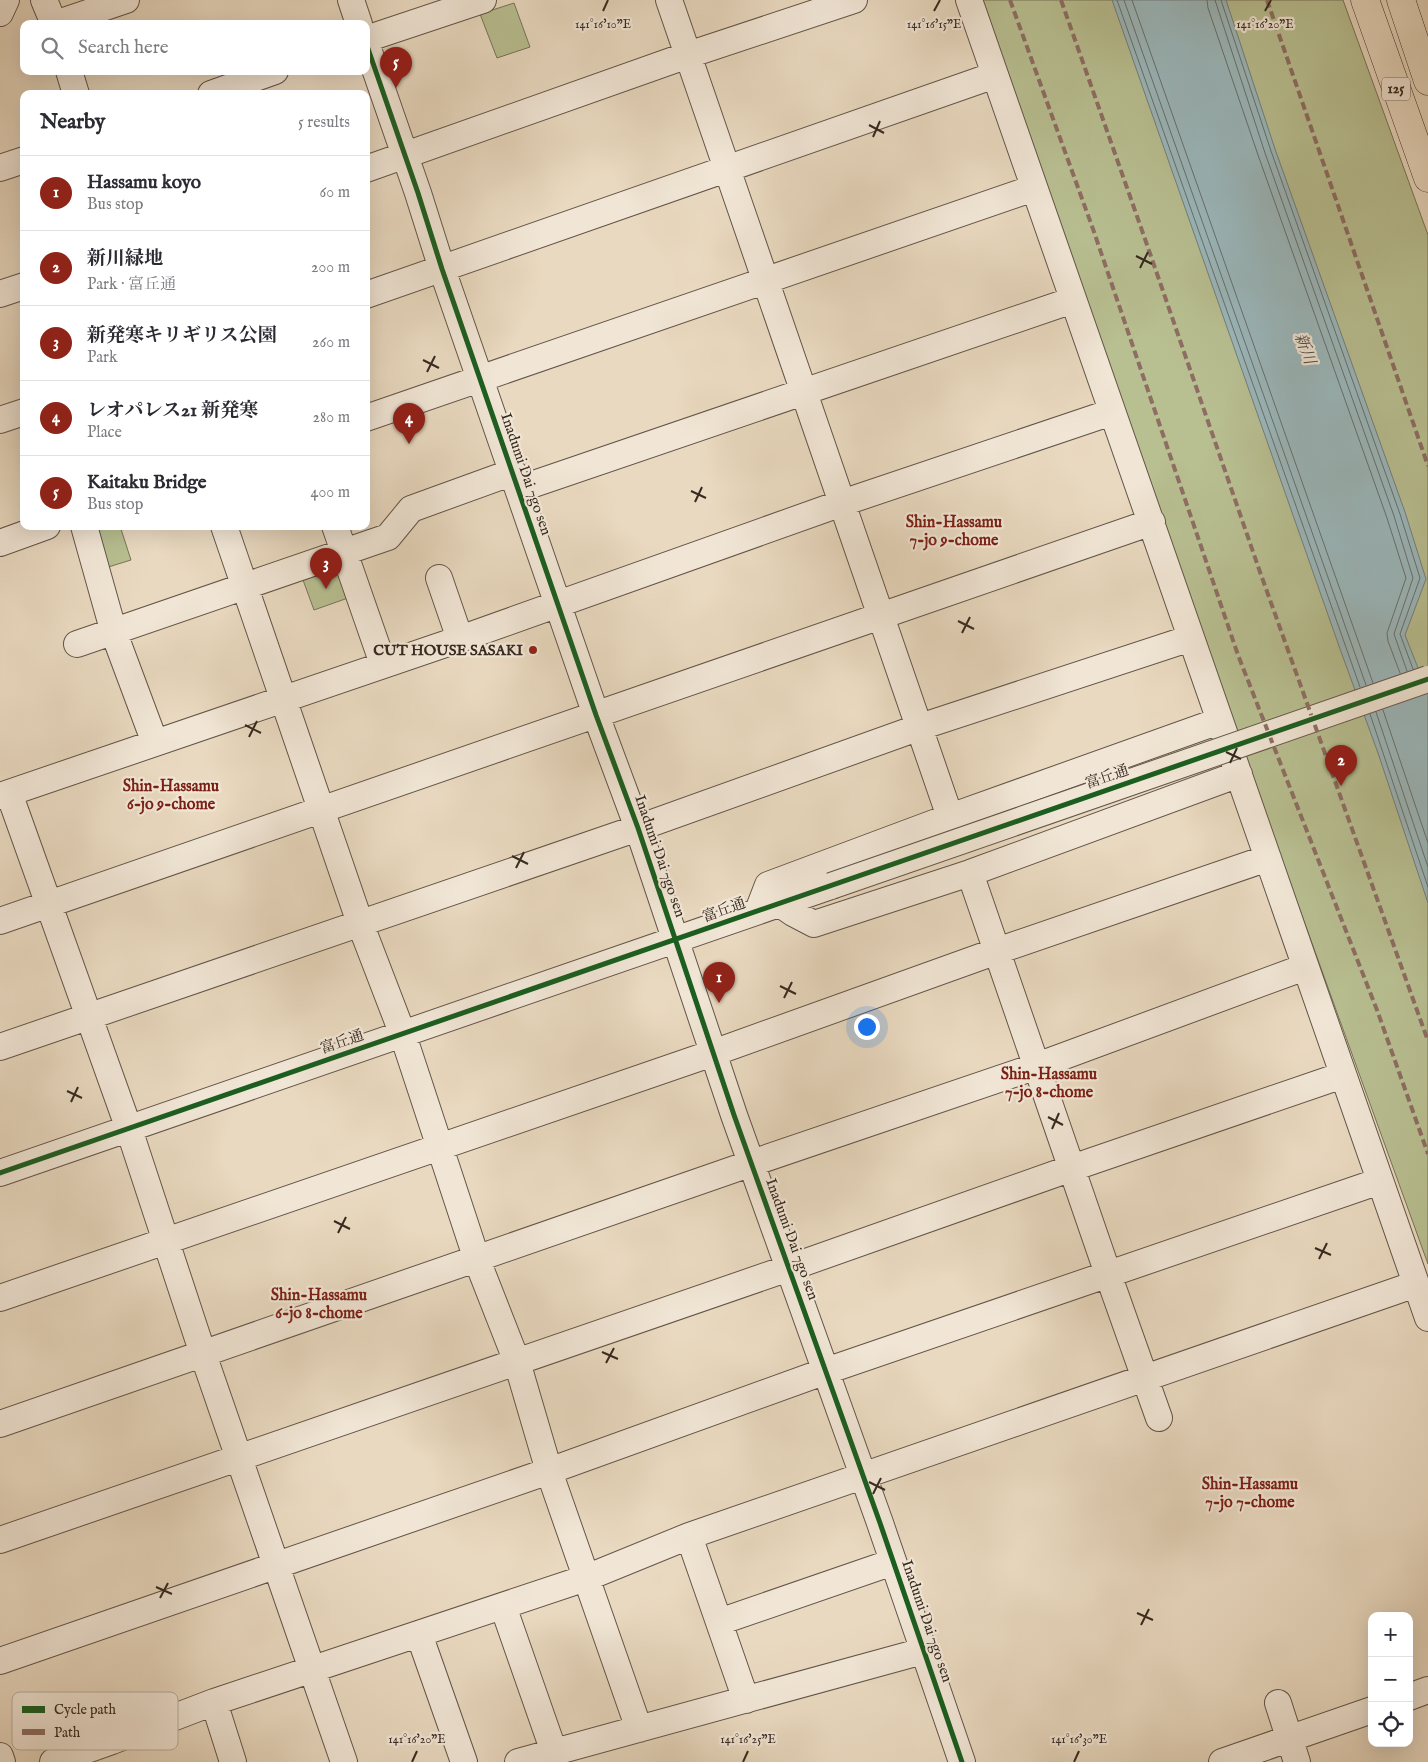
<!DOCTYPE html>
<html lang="en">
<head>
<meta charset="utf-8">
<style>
	body { margin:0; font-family:"IM FELL English","Noto Serif JP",serif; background:#f7f7f7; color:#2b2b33 }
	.controls { position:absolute; right:15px; bottom:15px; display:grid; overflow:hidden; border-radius:10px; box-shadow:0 5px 20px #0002 }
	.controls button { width:45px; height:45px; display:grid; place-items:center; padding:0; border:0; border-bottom:1px solid #e1e1e2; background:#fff; color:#2b2b33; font:25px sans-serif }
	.you { position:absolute; left:866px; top:1026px; width:18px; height:18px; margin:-12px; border:4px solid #fff; border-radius:50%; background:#1a73e8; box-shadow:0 0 0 8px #1a73e833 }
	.badge { display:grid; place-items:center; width:32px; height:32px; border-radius:50%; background:#8f2418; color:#fff; font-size:16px; font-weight:700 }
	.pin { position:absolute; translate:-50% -41px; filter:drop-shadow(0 1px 2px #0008) }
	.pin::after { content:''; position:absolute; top:26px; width:18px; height:15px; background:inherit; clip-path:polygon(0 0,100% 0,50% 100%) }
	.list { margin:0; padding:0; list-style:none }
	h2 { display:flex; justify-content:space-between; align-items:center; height:65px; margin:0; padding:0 20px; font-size:21px }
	h2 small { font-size:16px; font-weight:400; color:#7c7c81 }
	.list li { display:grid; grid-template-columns:32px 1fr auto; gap:15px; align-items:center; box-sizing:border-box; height:75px; padding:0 20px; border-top:1px solid #e1e1e2 }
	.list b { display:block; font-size:19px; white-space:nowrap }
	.list p { margin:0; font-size:16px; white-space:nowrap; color:#7c7c81 }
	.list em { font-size:16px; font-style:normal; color:#7c7c81 }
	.icon { flex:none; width:28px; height:28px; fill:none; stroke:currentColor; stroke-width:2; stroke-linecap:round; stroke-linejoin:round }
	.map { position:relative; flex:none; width:1428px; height:1762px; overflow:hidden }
	.search { position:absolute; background:#fff; box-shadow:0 5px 20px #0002; left:20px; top:20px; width:350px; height:55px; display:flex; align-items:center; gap:12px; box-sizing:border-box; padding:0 18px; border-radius:10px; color:#7c7c81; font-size:19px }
	.panel { position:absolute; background:#fff; box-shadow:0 5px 20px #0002; left:20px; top:90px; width:350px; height:440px; border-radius:10px }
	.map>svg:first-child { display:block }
	.green { fill:#b8bf91; stroke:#777458 }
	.water { fill:#9bb8bc; stroke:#737f7e }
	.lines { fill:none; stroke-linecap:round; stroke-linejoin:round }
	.shore { stroke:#68706e; stroke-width:1 }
	.minor-casing { stroke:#635548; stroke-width:28 }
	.major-casing { stroke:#362920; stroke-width:29 }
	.minor { stroke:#f1e6d6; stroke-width:26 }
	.major { stroke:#e9d9c0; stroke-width:28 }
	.minor-bridge-casing { stroke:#635548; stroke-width:28; stroke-linecap:butt }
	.minor-bridge { stroke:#f1e6d6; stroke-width:26 }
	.quiet { stroke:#8d6e63; stroke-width:4; stroke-dasharray:8 4; stroke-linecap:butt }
	.cycleway-casing { stroke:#f1e6d6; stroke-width:8 }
	.cycleway { stroke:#1b5e20; stroke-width:5 }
	.ticks { fill:none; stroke:#362920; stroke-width:2 }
	.poi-dot { fill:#8f2418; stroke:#f1e6d6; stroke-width:2 }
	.labels { text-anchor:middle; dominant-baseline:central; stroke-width:4.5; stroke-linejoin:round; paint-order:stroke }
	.shield { fill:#f1e6d6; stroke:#6e6257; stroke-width:1 }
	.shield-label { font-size:14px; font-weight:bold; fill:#362920 }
	.street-label { font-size:15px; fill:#362920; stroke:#f1e6d6 }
	.poi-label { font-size:15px; font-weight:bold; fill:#362920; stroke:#f1e6d6; text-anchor:end }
	.water-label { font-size:16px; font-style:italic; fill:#4f4d47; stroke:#f1e6d6 }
	.neighbourhood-label { font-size:16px; font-weight:bold; fill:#7a1f14; stroke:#f1e6d6 }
	.key { fill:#f1e6d6; stroke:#b9ad9f; stroke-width:1 }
	.key-label { font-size:14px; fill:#362920 }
	.ticks-label { font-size:12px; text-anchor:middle; fill:#362920; stroke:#f1e6d6; stroke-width:4.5; stroke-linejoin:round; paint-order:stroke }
</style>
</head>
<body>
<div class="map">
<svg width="1428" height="1762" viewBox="0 0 1428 1762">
	<rect width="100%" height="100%" fill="#e9d9c0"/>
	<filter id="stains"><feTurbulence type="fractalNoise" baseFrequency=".004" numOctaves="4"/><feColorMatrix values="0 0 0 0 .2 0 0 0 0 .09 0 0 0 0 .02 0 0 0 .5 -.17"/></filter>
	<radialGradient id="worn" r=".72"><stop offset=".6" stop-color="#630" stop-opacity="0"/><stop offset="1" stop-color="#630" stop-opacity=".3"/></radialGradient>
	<!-- green -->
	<path class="green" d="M978,0H1343L1428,235V1264L1153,504Z
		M514,3L530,47L497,58L480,14Z
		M92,526H120L131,560L105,568Z
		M333,570L340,574L348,598L314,610L303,580Z"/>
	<!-- water -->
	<path class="water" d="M1112,0H1226L1227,3L1275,149L1405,512L1426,579L1405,635L1428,693V903L1378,753L1340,649Z"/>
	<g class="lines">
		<!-- shore -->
		<path class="shore" d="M1117,0L1360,687
			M1124,0L1366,685
			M1132,0L1373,683
			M1207,0L1208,8L1258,155L1387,518L1406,578L1387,633L1388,641L1400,673
			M1215,0L1265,153L1394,516L1413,578L1394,634L1407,671
			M1221,0L1271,151L1400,514L1420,578L1400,634L1413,669
			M1383,710L1428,843
			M1376,712L1428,867
			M1370,714L1428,887"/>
		<!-- minor casing -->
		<g class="minor-casing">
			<path id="minor" d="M44,0L54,24
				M351,0L359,24
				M669,0L950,817
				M969,0L1428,1318
				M0,13L6,0
				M55,24L126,0
				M366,39L483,0
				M366,43L418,193L442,269L596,715L638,828L734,1115L880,1523L962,1762
				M69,71L76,94
				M211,94L275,71
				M0,168L24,160
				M366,169L688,55L854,0
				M0,294L24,286
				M366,295L995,75
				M366,418L1034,188
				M0,420L24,412
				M519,489L1073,300
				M84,526L114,633L155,743
				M224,526L360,923L403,1035L477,1260L517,1362L549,1471L639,1729
				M335,526L383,664
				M0,543L47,526
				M439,578L460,639
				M77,644L388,537L411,509L513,472
				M9,793L129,1129L203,1354L344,1762
				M0,796L460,639L842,503L1112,412
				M970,873L1108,1274L1159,1418
				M780,904L793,913L814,924L970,873L1239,774
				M758,911L768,885L950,817L1219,721
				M0,921L1152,522
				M0,1047L638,828L920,727L1191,638
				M0,1173L831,886
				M0,1298L713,1053L997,951L1268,858
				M0,1424L752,1163L1037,1066L1305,967
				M689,1536L746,1700
				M0,1540L789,1268L1072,1168L1343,1075
				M503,1606L554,1752
				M719,1622L893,1562
				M419,1634L464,1762
				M0,1661L549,1471L826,1371L1380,1181
				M1409,1697L1428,1690
				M214,1702L233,1762
				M1278,1703L1297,1762
				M0,1756L2,1762
				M53,1762L112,1741L214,1702L586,1578L689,1536L1416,1284
				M518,1762L923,1651
				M1222,1762L1372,1710"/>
		</g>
		<!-- major casing -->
		<g class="major-casing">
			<path id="major" d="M1365,0L1428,178
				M1401,0L1428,81"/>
		</g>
		<!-- minor -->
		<use href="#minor" class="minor"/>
		<!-- major -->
		<use href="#major" class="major"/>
		<!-- minor-bridge casing -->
		<g class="minor-bridge-casing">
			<path id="minor-bridge" d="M831,886L1428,679"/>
		</g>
		<!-- minor-bridge -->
		<use href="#minor-bridge" class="minor-bridge"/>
		<!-- quiet -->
		<path class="quiet" d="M1010,0L1093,229L1238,655L1377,1010L1428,1154
			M1061,0L1145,239L1260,572L1428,1041
			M1267,0L1428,466"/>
		<!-- cycleway casing -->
		<g class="cycleway-casing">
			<path id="cycleway" d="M366,43L418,193L442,269L596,715L638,828L734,1115L880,1523L962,1762
				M0,1173L1428,679"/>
		</g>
		<!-- cycleway -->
		<use href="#cycleway" class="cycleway"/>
	</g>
	<!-- ticks -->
	<path class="ticks" d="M603,11L608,0M934,11L940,0M1265,11L1271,0M869,125L884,133M873,137L880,121M1136,256L1152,264M1140,268L1148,252M423,360L439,368M427,372L435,356M691,491L706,498M695,502L702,487M958,621L974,629M962,633L970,617M245,725L261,733M249,737L257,721M1226,752L1241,759M1230,763L1237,748M512,856L528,864M516,868L524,852M780,986L796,994M784,998L792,982M67,1091L82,1098M71,1102L78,1087M1048,1117L1063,1125M1052,1129L1059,1113M334,1221L350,1229M338,1233L346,1217M1315,1248L1331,1255M1319,1259L1327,1243M602,1352L618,1359M606,1363L614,1348M869,1482L885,1490M873,1494L881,1478M156,1587L172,1594M160,1598L168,1583M1137,1613L1153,1620M1141,1625L1149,1609M412,1762L417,1751M743,1762L748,1751M1074,1762L1079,1751"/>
	<!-- markers -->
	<circle class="poi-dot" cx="533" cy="650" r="5"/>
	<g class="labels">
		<!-- shield labels -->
		<rect class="shield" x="1382" y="77.5" width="28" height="23" rx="4"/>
		<g class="shield-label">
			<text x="1396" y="89">125</text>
		</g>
		<!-- street labels -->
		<g class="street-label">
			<text transform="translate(526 474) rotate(71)">Inadumi Dai 7go sen</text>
			<text transform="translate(1107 777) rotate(-19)">富丘通</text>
			<text transform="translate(660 856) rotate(71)">Inadumi Dai 7go sen</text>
			<text transform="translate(724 910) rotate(-20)">富丘通</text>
			<text transform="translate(342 1042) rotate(-19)">富丘通</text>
			<text transform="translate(792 1239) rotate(70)">Inadumi Dai 7go sen</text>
			<text transform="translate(927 1621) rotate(71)">Inadumi Dai 7go sen</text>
		</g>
		<!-- poi labels -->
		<g class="poi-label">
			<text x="523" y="650">CUT HOUSE SASAKI</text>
		</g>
		<!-- water labels -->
		<g class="water-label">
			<text transform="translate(1304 349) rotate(70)">新川</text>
		</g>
		<!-- neighbourhood labels -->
		<g class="neighbourhood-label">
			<text x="954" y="523">Shin-Hassamu<tspan x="954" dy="18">7-jo 9-chome</tspan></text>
			<text x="171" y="787">Shin-Hassamu<tspan x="171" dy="18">6-jo 9-chome</tspan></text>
			<text x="1049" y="1075">Shin-Hassamu<tspan x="1049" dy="18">7-jo 8-chome</tspan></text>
			<text x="319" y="1296">Shin-Hassamu<tspan x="319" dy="18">6-jo 8-chome</tspan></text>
			<text x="1250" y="1485">Shin-Hassamu<tspan x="1250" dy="18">7-jo 7-chome</tspan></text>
		</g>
	</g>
	<!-- legend -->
	<rect x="12" y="1692" width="166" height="58" rx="8" class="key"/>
	<rect x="22" y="1706" width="23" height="7" fill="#1b5e20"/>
	<rect x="22" y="1729" width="23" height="6" fill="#8d6e63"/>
	<g class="key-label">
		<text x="54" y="1714">Cycle path</text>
		<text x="54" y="1737">Path</text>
	</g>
	<g class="ticks-label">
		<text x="603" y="28">141°16'10"E</text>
		<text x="934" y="28">141°16'15"E</text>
		<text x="1265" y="28">141°16'20"E</text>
		<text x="417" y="1743">141°16'20"E</text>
		<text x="748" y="1743">141°16'25"E</text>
		<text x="1079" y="1743">141°16'30"E</text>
	</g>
	<rect width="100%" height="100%" filter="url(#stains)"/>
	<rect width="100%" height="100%" fill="url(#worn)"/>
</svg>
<div class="controls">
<button>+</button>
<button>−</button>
<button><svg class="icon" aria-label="locate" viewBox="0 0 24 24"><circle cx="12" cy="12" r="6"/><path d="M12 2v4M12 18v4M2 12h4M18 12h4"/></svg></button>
</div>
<div class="you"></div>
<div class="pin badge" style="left:719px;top:1003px">1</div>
<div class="pin badge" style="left:1341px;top:786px">2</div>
<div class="pin badge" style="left:326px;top:589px">3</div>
<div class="pin badge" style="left:409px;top:444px">4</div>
<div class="pin badge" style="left:396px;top:88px">5</div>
<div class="search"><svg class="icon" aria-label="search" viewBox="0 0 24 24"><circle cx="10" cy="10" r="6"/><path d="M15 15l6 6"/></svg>Search here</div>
<section class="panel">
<h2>Nearby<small>5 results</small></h2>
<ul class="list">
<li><span class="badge">1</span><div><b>Hassamu koyo</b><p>Bus stop</p></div><em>60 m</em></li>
<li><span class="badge">2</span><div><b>新川緑地</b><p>Park · 富丘通</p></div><em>200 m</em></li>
<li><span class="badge">3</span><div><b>新発寒キリギリス公園</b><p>Park</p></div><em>260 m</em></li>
<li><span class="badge">4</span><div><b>レオパレス21 新発寒</b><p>Place</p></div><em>280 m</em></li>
<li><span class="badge">5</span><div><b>Kaitaku Bridge</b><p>Bus stop</p></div><em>400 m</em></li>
</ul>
</section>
</div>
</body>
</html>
